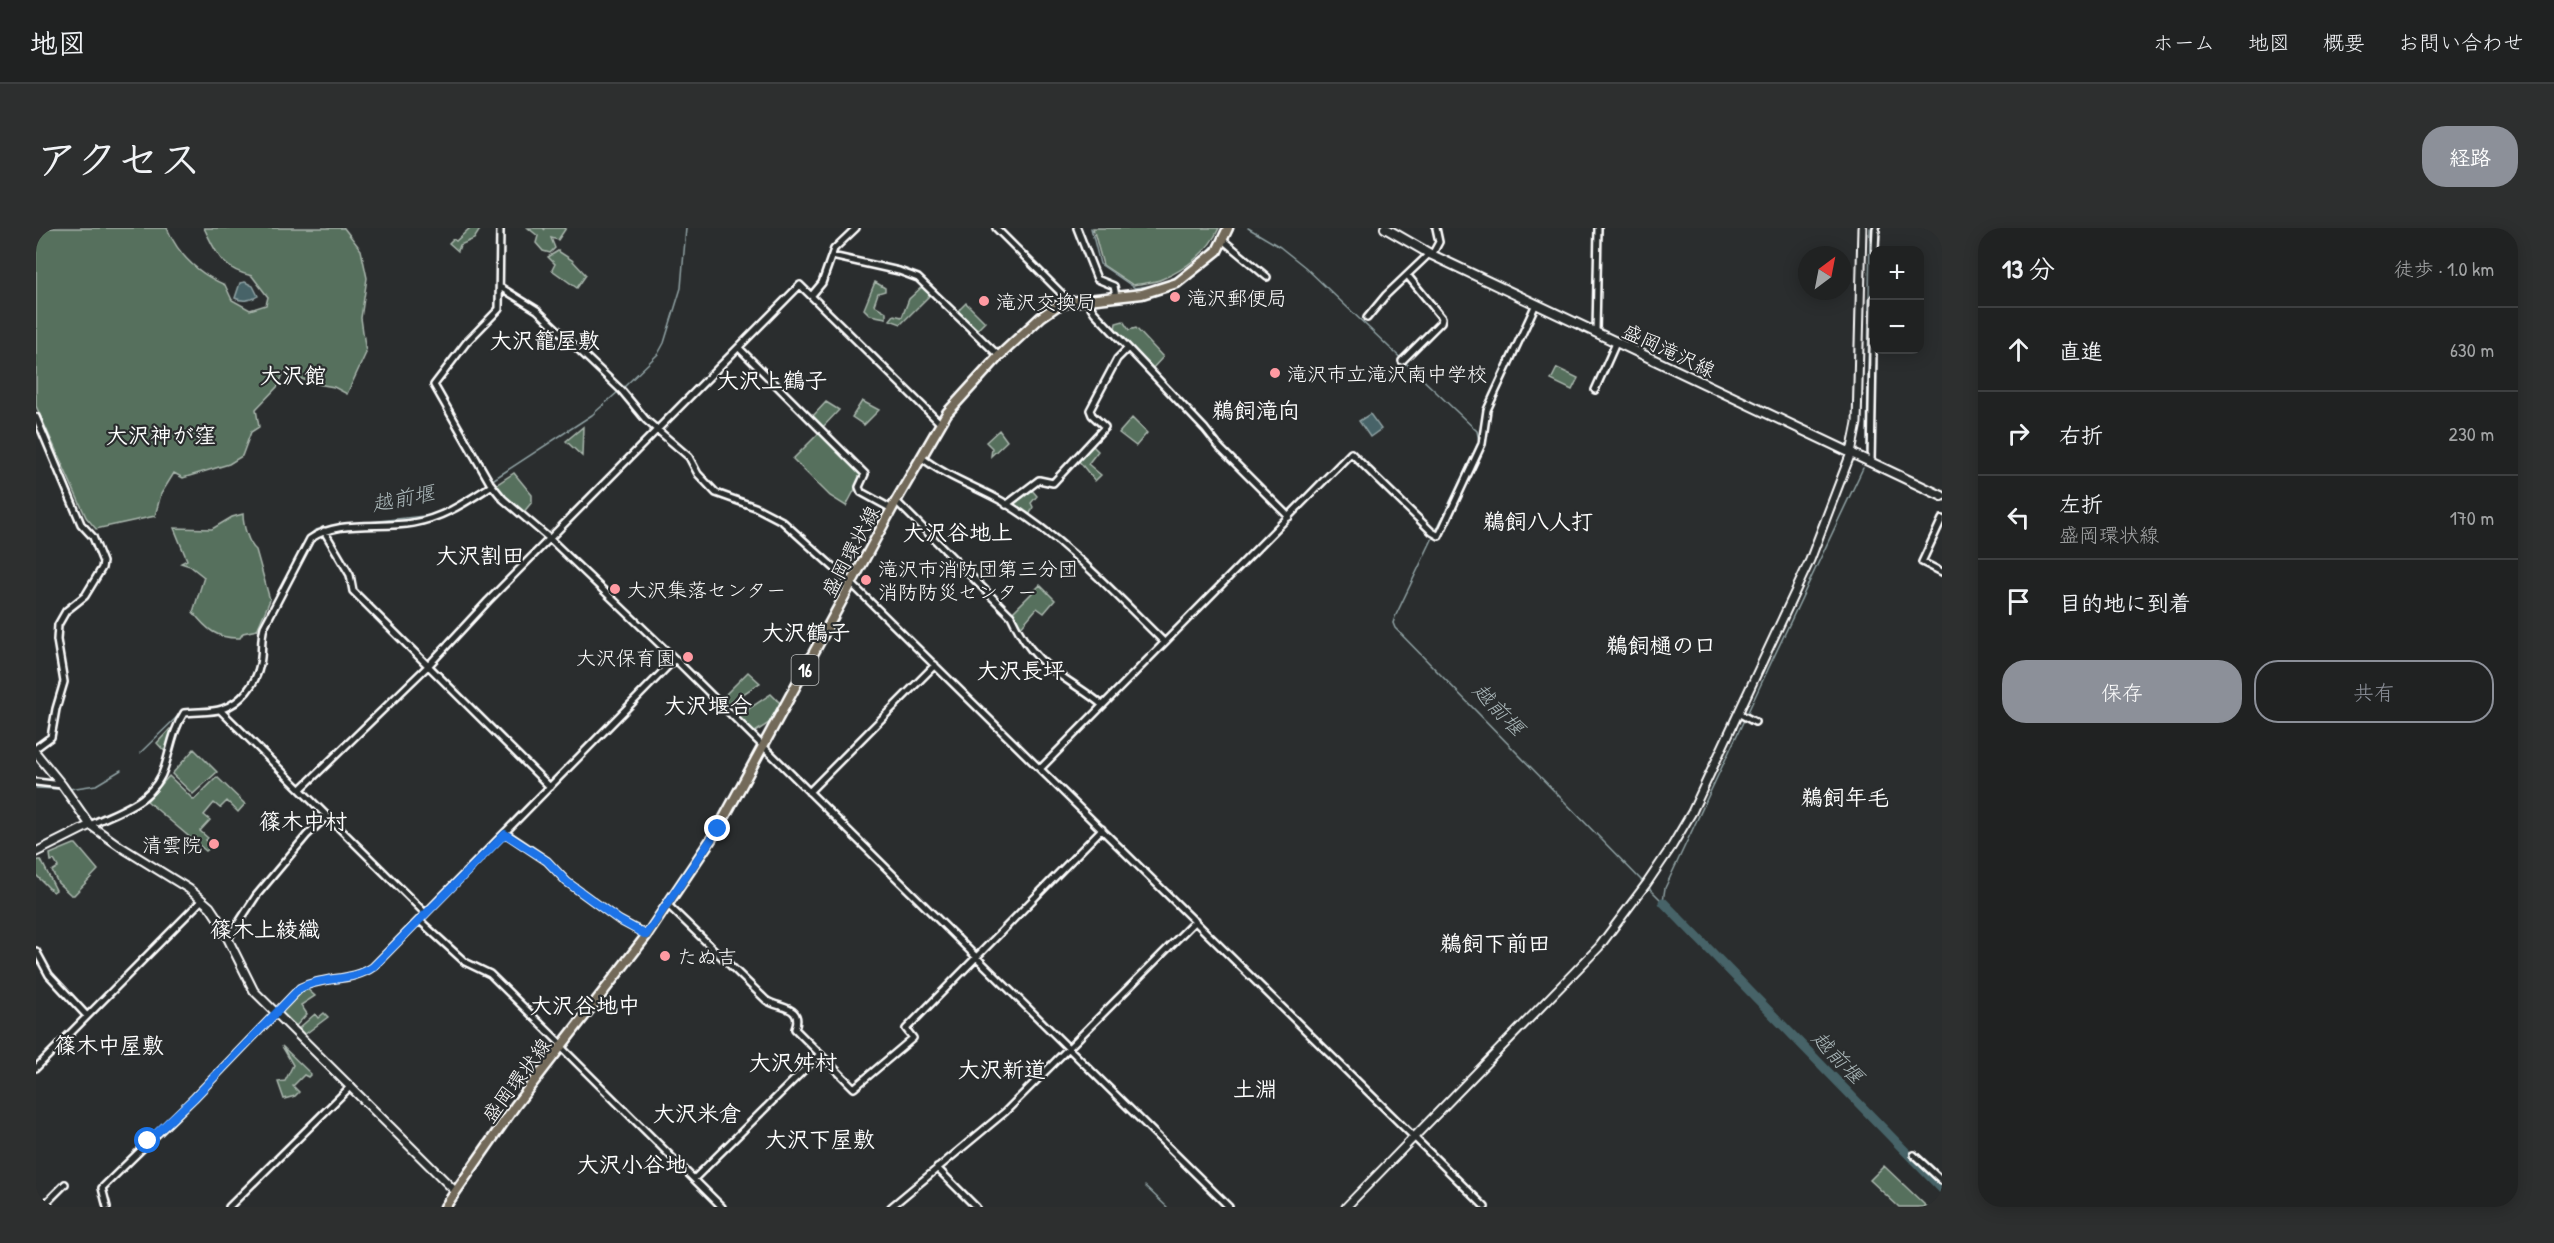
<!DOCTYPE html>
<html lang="ja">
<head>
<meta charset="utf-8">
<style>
	body { margin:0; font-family:"Patrick Hand","Klee One",sans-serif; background:#2d2f2f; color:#f1f3f6 }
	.controls { position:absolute; right:18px; top:18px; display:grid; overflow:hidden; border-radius:12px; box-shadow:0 3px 15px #0003 }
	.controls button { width:54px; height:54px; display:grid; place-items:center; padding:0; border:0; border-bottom:2px solid #3d3f40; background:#202222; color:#f1f3f6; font:30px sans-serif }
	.compass { position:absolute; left:1762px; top:18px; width:54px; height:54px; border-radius:50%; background:#202222; box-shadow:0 3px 15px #0003; rotate:32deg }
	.stop { position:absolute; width:18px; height:18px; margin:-14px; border:4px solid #1a73e8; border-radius:50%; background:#fff }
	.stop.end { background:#1a73e8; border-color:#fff; box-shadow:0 2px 6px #0008 }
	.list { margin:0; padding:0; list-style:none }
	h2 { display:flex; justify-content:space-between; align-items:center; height:78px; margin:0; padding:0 24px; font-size:26px }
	h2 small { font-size:20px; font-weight:400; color:#a2a4a5 }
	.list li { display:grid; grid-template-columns:39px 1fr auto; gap:18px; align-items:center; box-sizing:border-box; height:84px; padding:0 24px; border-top:2px solid #3d3f40 }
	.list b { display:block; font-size:22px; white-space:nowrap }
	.list p { margin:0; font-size:20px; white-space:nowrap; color:#a2a4a5 }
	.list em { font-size:20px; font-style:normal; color:#a2a4a5 }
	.actions { display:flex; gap:12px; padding:18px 24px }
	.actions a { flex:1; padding:14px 0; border:2px solid #8c9099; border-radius:24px; text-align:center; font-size:21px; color:#8c9099 }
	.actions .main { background:#8c9099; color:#fff }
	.icon { flex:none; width:33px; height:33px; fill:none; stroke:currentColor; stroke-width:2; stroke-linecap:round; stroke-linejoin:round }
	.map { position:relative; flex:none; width:1906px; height:979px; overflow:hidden; border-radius:24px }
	header { display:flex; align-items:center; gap:36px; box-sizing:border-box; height:84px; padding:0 30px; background:#202222; border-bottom:2px solid #3d3f40 }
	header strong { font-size:28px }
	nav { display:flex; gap:33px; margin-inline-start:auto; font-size:21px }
	.intro { display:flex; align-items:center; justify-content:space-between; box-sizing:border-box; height:144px; padding:0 36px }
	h1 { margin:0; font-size:42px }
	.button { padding:15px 27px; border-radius:24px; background:#8c9099; color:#fff; font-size:21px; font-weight:700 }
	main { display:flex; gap:36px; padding:0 36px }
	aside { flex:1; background:#202222; border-radius:24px; box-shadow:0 3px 15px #0003 }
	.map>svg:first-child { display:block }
	.green { fill:#566f5d; stroke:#aab7ae; stroke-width:1.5 }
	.water { fill:#466468; stroke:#90a2a4; stroke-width:1.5 }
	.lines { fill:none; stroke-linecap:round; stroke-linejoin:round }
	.stream { stroke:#90a2a4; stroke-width:1.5 }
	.river { stroke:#466468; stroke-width:9 }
	.minor-casing { stroke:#fff; stroke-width:10 }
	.tertiary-casing { stroke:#fff; stroke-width:11 }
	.secondary-casing { stroke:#fff; stroke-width:12 }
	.primary-casing { stroke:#fff; stroke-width:13 }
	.minor { stroke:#2a2d2e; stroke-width:5 }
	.tertiary { stroke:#2a2d2e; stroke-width:7 }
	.secondary { stroke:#2a2d2e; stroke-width:8 }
	.primary { stroke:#736b5a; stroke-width:8 }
	.route { stroke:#1a73e8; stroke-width:8 }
	.poi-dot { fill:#ff9aa2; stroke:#2a2d2e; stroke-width:2 }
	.labels { text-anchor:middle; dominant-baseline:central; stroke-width:4.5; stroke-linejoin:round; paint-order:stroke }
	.shield { fill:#2a2d2e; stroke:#bfc0c0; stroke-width:1.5 }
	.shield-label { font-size:18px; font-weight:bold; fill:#fff }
	.poi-label { font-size:20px; fill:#fff; stroke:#2a2d2e; text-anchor:start }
	.street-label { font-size:20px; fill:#fff; stroke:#2a2d2e }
	.water-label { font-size:21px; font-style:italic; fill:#acb9bb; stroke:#2a2d2e }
	.quarter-label { font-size:22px; font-weight:bold; fill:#fff; stroke:#2a2d2e }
</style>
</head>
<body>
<header>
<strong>地図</strong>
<nav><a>ホーム</a><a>地図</a><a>概要</a><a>お問い合わせ</a></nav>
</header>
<div class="intro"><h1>アクセス</h1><a class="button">経路</a></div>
<main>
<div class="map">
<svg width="1906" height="979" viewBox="0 0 1906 979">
	<rect width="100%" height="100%" fill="#2a2d2e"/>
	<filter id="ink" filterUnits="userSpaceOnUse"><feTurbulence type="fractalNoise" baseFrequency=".0167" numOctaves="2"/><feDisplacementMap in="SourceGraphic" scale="12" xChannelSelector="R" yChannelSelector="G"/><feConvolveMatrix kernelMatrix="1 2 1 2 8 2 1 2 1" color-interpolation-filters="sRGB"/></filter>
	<g filter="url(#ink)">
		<!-- green -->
		<path class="green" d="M0,0H131C142,27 161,45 189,57L196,72L214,82L230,77L232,69L216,48C185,41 181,26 168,0H308L325,22L331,50L325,90L330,125L311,166L298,159L276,155L248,144L242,158L220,181L223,199L215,204L206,228L193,236L147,250L138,245L125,266L119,288L60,301L50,289L0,178Z
			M434,0H445L438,11L424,17L422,23L413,15L417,11L420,13Z
			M492,0H507L509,2L508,0H530L522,12L515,10L519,20L514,25L507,23L500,15L502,8Z
			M1057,0H1183C1173,23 1149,42 1126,51C1118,55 1106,55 1097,57L1067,37Z
			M522,23L536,32L550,47L541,60L516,42L519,36L512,29Z
			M839,54L849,60V63L842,65L838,77L850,84V90L834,87L828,81Z
			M888,57L896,65L865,96L854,92L858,87L866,89L873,71Z
			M930,75L949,94L941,102L922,83Z
			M1087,93L1093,102L1100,100L1127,129L1116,141L1079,102L1080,95Z
			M1521,140L1542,150L1536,162L1515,152Z
			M826,173L843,182L828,197L816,189Z
			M790,174L803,182L786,200L776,189Z
			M1096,190L1111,205L1100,218L1083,205Z
			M547,199L546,228L530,213Z
			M963,202L971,213L955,228L956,220L950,214Z
			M783,205L826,248L810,278L794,268L757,231Z
			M1056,217L1062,223L1052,236L1065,247L1059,253L1042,232Z
			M478,245L496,267V274L487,285L480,281L460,257Z
			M995,261L1001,268L995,275L997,279L993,288L975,276Z
			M207,286C207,297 212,315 220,322L234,372L221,402L207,405L204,410C181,411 170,401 157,384L168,349L154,338L145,335L151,332L138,300L176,301L196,289Z
			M1004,357L1019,372L1008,385L1001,380L984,400L976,385Z
			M712,444L724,455L689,478L683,473Z
			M735,466L746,477L739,491L716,506L699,490Z
			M134,501L136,502L131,526L121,515Z
			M158,521L181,544L157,566L136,546Z
			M133,548L158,572L181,549L209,576L202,584L191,573L184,580L178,575L168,587L174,592L164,603L172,610L170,612L176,618L170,623L111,573Z
			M38,616H40L62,642L38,667H35L22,655L16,643L22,639L18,632L15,633L14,626Z
			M3,632H5L20,662L17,664L0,647V633Z
			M270,760L279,768L265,777L271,786L260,798L245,785Z
			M288,785L292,789L268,807L262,801L279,786L282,790Z
			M246,818L275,846L272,849L268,847L257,858L263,864L259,868L248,871L242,854L249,853L257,837Z
			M1848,938L1891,979H1863L1834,952Z"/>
		<!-- water -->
		<path class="water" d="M209,54L217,58L222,68C216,72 206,74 199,70L204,55Z
			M1334,186L1345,201L1334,209L1323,193Z"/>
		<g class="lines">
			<!-- stream -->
			<path class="stream" d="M1055,0L1064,36L1099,60C1108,58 1119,58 1127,55C1151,45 1178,25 1186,0
				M1212,0L1244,19L1269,39L1441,203L1443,213L1359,389L1357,395L1359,400L1607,654
				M587,160L622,126L628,115L645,60L650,0
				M1831,223L1834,0
				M455,253L556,187L583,163
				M407,283L451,256
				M324,295L397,287
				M245,361L271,310L279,302L304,297
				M220,440L224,406
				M153,482L182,479L193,475
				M1710,488L1827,240
				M104,525L146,484
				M0,560L22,561
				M33,561L60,557L85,542
				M1612,659L1627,674
				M1627,673L1629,660L1708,492
				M1109,958L1131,979"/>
			<!-- river -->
			<path class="river" d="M1627,674L1906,961"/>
			<!-- minor casing -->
			<g class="minor-casing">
				<path id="minor" d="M464,0L463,81L430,115L398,157L454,255L467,271L514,311L639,431L1193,979
					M960,0L1034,74
					M1041,0L1061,51L1078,58L1080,68
					M1188,13L1231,49
					M1839,22L1840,0
					M1396,27L1403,14L1400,0
					M796,28L863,43L882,50L963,128
					M464,59L501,82L586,163L610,192L653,229L662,246L680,265L719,279L746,293L816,356L1449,979
					M776,67L786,55L798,21L820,0
					M1050,71L1058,84L1169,201L1184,220L1253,289
					M1331,90L1350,67L1393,26
					M1560,105L1562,0
					M703,120L829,246L823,259L825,264L856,281
					M1366,133L1405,94L1406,90L1372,48
					M1559,162L1580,115
					M0,189L45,296L57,309L67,334L66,340L49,368L30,383L22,397L21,412L28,454L20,481L15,509L0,520
					M885,229C910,249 941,259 969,275C1030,312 1078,365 1128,414
					M1835,235L1838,70
					M860,273L975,388C982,403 990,417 1001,428C1015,445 1047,460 1066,477
					M970,277L1003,252L1017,255L1069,199L1056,187L1054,182L1081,131L1092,120
					M1906,291L1886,334L1906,344
					M288,303L314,347L317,363L514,559
					M184,482L389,685
					M1702,485L1719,494
					M1004,541L1315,225L1396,304L1403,308L1446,216L1451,182L1500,76
					M0,554L26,557
					M265,561L392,438L452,373L764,57L904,195
					M773,564L899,437
					M54,597C83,582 119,574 129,538C135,519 137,502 148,485C160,483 175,485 186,481C205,475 220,456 224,436C227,423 224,413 228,399L274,311C302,291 344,301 377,295C407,290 430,274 455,258
					M469,605L511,633L531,654L583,692L611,707
					M632,677L730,772C742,781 768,777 759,801L818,860L877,810L870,801L1066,601
					M383,692L429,734L454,746L527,818
					M192,711L220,668L271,607L291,588
					M0,723L13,747L51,788
					M526,820L686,979
					M0,840L166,672
					M1878,927L1906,953
					M901,940L940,979
					M658,951L784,826
					M6,979L29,956
					M71,979L66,960L158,870L264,760C286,748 316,754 337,739L639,431
					M193,979L315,858
					M855,979L969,884L1159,693"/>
			</g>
			<!-- tertiary casing -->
			<g class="tertiary-casing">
				<path id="tertiary" d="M0,525L26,557L54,597L85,619L153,661L174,679L182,691L218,763L419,963
					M0,624L54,597
					M1310,979L1563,719L1611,655L1636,618L1656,584L1774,332L1815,225L1821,195L1826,0"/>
			</g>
			<!-- secondary casing -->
			<g class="secondary-casing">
				<path id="secondary" d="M1349,0L1396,27L1906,268"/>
			</g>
			<!-- primary casing -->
			<g class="primary-casing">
				<path id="primary" d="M409,979L479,878L611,707L682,601L860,273L911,185L963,128L1005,89L1021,78L1034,74L1106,66L1141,55L1181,23L1192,0"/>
			</g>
			<!-- minor -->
			<use href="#minor" class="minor"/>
			<!-- tertiary -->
			<use href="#tertiary" class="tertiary"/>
			<!-- secondary -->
			<use href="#secondary" class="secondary"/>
			<!-- primary -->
			<use href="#primary" class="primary"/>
		</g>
	</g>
	<g class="lines" filter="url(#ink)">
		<!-- route -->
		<path class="route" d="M112,913L158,870L264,760C286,748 316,754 337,739L469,606L511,633L531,654L583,692L610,707L682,601"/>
	</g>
	<!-- markers -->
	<g class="poi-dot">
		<circle cx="1139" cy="69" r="6"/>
		<circle cx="948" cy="73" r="6"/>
		<circle cx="1239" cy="145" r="6"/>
		<circle cx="830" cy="352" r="6"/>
		<circle cx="579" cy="361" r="6"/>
		<circle cx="652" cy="429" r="6"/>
		<circle cx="178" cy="616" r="6"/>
		<circle cx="629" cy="728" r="6"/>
	</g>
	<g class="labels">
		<!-- shield labels -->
		<rect class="shield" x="755.5" y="427" width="27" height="30" rx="4.5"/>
		<g class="shield-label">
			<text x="769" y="442">16</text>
		</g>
		<!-- poi labels -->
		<g class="poi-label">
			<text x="1151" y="69">滝沢郵便局</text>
			<text x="960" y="73">滝沢交換局</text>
			<text x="1251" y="145">滝沢市立滝沢南中学校</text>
			<text x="842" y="340">滝沢市消防団第三分団<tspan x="842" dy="23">消防防災センター</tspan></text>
			<text x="591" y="361">大沢集落センター</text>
			<text x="640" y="429" text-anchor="end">大沢保育園</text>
			<text x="166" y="616" text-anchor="end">清雲院</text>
			<text x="641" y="728">たぬ吉</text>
		</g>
		<!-- street labels -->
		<g class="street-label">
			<text transform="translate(1633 122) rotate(25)">盛岡滝沢線</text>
			<text transform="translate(814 323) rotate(-62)">盛岡環状線</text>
			<text transform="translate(480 852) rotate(-53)">盛岡環状線</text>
		</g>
		<!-- water labels -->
		<g class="water-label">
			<text transform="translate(367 270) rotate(-11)">越前堰</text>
			<text transform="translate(1463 481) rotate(46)">越前堰</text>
			<text transform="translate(1802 829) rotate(46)">越前堰</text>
		</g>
		<!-- quarter labels -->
		<g class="quarter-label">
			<text x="509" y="112">大沢籠屋敷</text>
			<text x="257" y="147">大沢館</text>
			<text x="736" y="152">大沢上鶴子</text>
			<text x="1220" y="182">鵜飼滝向</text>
			<text x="125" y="207">大沢神が窪</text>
			<text x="1502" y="293">鵜飼八人打</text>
			<text x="922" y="304">大沢谷地上</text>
			<text x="444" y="327">大沢割田</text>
			<text x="770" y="404">大沢鶴子</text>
			<text x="1625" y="417">鵜飼樋の口</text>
			<text x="985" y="442">大沢長坪</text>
			<text x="672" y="477">大沢堰合</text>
			<text x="1809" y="569">鵜飼年毛</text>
			<text x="267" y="593">篠木中村</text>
			<text x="229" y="701">篠木上綾織</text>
			<text x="1459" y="715">鵜飼下前田</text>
			<text x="549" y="777">大沢谷地中</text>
			<text x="73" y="817">篠木中屋敷</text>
			<text x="757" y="834">大沢舛村</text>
			<text x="966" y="841">大沢新道</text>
			<text x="1219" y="861">土淵</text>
			<text x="661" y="885">大沢米倉</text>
			<text x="784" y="911">大沢下屋敷</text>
			<text x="596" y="936">大沢小谷地</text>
		</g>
	</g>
</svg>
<div class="controls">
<button>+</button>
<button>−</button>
</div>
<svg class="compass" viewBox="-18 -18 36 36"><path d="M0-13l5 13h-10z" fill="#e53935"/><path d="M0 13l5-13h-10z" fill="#a2a4a5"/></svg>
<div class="stop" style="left:112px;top:913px"></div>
<div class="stop end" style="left:682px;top:601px"></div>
</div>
<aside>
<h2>13 分<small>徒歩 · 1.0 km</small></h2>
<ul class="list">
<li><svg class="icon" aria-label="ahead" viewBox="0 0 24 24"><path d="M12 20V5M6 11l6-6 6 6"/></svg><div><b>直進</b></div><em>630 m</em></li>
<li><svg class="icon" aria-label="right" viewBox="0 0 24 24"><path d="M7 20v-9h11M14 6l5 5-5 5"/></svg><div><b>右折</b></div><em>230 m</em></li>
<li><svg class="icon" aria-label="left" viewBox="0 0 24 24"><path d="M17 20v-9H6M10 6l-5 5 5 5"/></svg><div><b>左折</b><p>盛岡環状線</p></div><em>170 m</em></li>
<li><svg class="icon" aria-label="arrive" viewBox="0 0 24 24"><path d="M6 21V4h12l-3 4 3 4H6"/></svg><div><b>目的地に到着</b></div></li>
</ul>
<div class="actions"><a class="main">保存</a><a>共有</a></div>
</aside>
</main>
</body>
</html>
